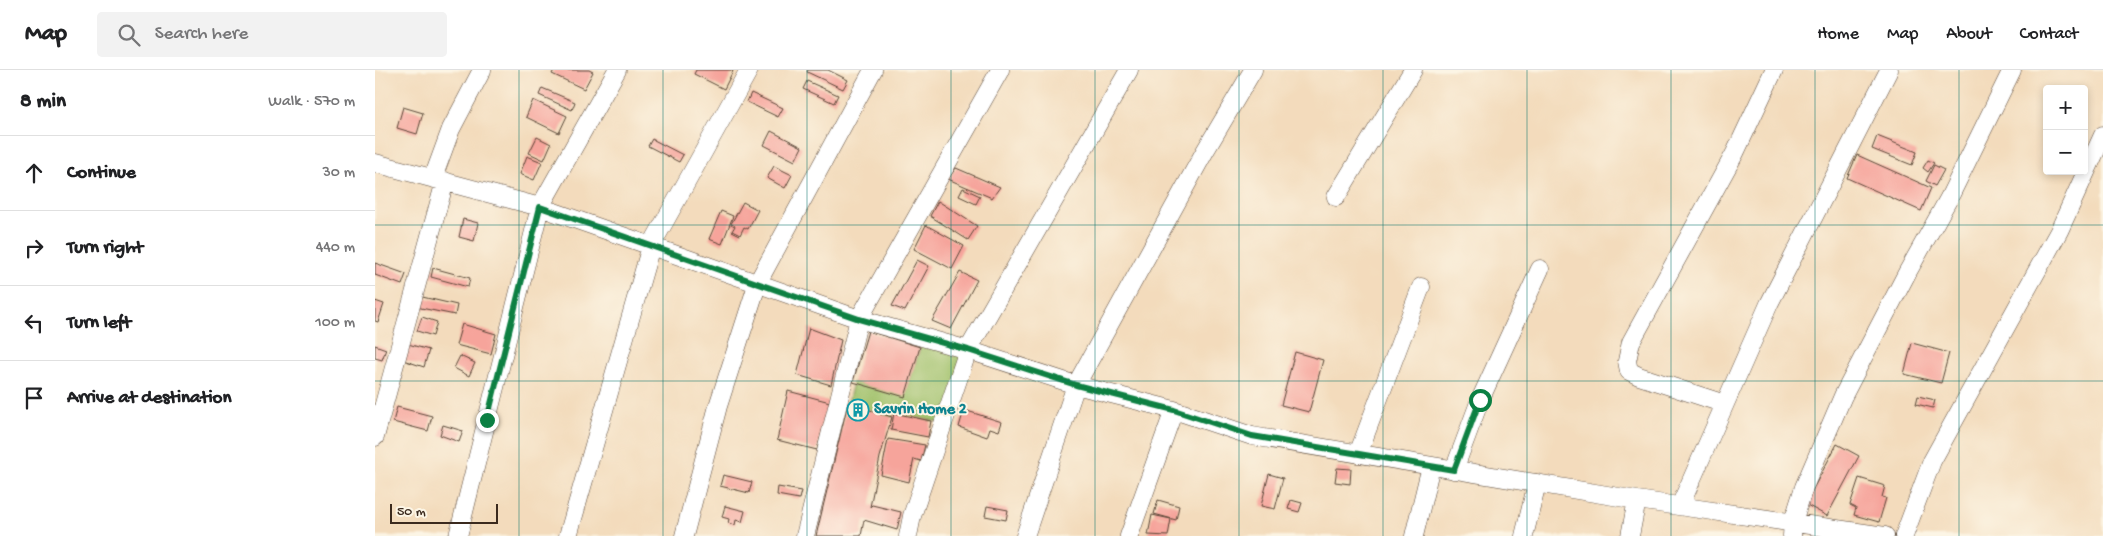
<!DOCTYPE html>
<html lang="en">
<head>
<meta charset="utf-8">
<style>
	body { margin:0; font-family:"Gochi Hand",sans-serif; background:#f2f2f2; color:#202124 }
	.controls { position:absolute; right:15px; top:15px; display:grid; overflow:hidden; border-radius:5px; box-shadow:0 2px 8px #0003 }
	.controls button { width:45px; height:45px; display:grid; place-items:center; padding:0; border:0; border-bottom:1px solid #e0e0e0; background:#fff; color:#202124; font:25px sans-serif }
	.scale { position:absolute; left:15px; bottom:12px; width:108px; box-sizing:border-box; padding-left:5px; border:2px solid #3b2a1e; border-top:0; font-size:14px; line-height:18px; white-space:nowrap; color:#3b2a1e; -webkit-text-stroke:4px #fcf5e5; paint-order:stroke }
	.stop { position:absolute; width:15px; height:15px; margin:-11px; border:4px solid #0b8043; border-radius:50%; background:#fff }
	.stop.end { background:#0b8043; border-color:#fff; box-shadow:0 1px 5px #0008 }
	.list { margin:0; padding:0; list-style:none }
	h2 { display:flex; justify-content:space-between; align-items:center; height:65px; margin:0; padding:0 20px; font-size:21px }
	h2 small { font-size:16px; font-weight:400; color:#757577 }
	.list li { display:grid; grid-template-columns:32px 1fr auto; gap:15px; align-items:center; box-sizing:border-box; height:75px; padding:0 20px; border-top:1px solid #e0e0e0 }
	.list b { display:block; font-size:19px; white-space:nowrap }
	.list em { font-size:16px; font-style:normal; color:#757577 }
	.icon { flex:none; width:28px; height:28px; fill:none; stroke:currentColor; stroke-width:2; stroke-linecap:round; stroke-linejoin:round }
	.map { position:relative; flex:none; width:1728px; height:466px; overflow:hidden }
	header { display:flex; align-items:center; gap:30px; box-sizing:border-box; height:70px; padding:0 25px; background:#fff; border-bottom:1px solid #e0e0e0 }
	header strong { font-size:24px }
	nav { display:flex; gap:28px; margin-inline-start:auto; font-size:18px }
	.search { width:350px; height:45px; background:#f2f2f2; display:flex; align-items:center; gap:12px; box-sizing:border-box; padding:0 18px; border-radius:5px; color:#757577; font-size:19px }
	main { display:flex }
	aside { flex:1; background:#fff }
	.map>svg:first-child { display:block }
	.green { fill:#a0c16a; stroke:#6e7644 }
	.building { fill:#f6a49b }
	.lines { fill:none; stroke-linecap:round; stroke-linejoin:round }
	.minor-casing { stroke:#574536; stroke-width:19 }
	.minor { stroke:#fff; stroke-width:18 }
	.route { stroke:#0b8043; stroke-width:6 }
	.grid { fill:none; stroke:#0f766e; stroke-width:1; stroke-opacity:0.55 }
	.labels { text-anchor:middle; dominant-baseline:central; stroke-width:4; stroke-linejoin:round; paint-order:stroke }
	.culture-label { font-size:16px; font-weight:bold; fill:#0d838f; stroke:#fcf5e5; text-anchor:start }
</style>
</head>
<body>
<header>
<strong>Map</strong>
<div class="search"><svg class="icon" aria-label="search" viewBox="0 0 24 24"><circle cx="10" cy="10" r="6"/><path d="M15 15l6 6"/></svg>Search here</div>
<nav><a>Home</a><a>Map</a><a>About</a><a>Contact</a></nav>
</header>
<main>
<aside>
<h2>8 min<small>Walk · 570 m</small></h2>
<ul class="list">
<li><svg class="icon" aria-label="ahead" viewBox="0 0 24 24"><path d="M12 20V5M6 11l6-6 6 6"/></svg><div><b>Continue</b></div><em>30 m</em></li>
<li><svg class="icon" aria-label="right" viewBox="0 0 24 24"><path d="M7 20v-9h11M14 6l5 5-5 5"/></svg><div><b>Turn right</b></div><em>440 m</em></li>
<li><svg class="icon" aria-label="left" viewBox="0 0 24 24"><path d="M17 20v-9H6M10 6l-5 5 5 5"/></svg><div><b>Turn left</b></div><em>100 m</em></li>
<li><svg class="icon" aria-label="arrive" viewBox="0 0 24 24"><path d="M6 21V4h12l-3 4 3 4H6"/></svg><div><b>Arrive at destination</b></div></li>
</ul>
</aside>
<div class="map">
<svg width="1728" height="466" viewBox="0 0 1728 466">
	<rect width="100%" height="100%" fill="#fcf5e5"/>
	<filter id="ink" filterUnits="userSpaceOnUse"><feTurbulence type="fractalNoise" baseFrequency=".02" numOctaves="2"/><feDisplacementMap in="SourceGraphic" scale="10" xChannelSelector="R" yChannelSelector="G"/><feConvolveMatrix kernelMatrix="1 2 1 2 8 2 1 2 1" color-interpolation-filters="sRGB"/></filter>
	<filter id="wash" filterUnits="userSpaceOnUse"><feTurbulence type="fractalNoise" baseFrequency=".0096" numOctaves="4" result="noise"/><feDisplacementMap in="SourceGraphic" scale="20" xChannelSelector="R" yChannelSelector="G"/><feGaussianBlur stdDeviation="1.12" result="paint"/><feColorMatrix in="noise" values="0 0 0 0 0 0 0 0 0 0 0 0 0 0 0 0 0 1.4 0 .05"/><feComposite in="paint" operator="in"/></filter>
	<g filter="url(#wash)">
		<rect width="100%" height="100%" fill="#f3dbbc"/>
		<!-- green -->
		<path class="green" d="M548,269L593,280L569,353L520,344L517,347L473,333L478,312L530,326Z"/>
		<g id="blocks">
			<!-- building -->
			<path class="building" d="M179,0H214L218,2L209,19L177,4Z
				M321,0H355L358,1L349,19L319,4Z
				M433,0H453L473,10L468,19L432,2Z
				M432,11L463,25L459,33L428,19Z
				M167,18L200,32L197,40L164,25Z
				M376,23L408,38L403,47L372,32Z
				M158,30L192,46L184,63L151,47Z
				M28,37L48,43L42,64L22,58Z
				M396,61L427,77L420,91L389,75Z
				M1502,66L1542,82L1537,95L1497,79Z
				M162,67L176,74L169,90L154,83Z
				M277,69L308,85L304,92L273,76Z
				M1482,85L1556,118L1546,141L1472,108Z
				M152,86L167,92L159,110L145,104Z
				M1553,90L1559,93L1553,102L1548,98Z
				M1559,95L1569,100L1560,116L1551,111Z
				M399,96L417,105L410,118L392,108Z
				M581,98L625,117L617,128L573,109Z
				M588,118L605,126L601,134L584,126Z
				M563,131L602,156L593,170L555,146Z
				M368,132L383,140L373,159L369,157L365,165L357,161L360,156L356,154Z
				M346,141L358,146L347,174L334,169Z
				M88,149L103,153L99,171L84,167Z
				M551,155L589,176L577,199L539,179Z
				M542,190L554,196L530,241L517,236Z
				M0,193L31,204L27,215L0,205Z
				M58,198L95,208L93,217L56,207Z
				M585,202L602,210L576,259L557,251Z
				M43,226L82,235L80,245L41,237Z
				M0,231L9,234L3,252L0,251Z
				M47,247L62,252L58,266L42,261Z
				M87,254L121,264L116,284L81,275Z
				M434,258L466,270L456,315L422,305Z
				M493,261L545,277L530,327L478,312Z
				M1537,273L1574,283L1566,313L1529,304Z
				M33,274L54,280L49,297L28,290Z
				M0,275L11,279L7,290L0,288Z
				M920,282L948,290L934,342L906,335Z
				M85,286L100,293L94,306L79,298Z
				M413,321L455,332L442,380L402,370Z
				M1543,326L1560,330L1558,338L1541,334Z
				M473,333L517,347L505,387L495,437L497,435L526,442L522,460L489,450L486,466H441Z
				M22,337L57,346L53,361L18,352Z
				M589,340L627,352L624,361L615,358L612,367L584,357Z
				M519,343L556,351L553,367L516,360Z
				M68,355L88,361L84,372L65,365Z
				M513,369L550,375L546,391L539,389L534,412L506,405Z
				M1462,374L1484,386L1452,446L1430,434Z
				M962,398L976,399L975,414L960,412Z
				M894,404L908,408L900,439L886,436Z
				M348,405L377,412L374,423L345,416Z
				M1484,408L1510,416L1507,427L1511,428L1504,452L1479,445L1481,438L1475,435Z
				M403,417L426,421L424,429L402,425Z
				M783,430L804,436L801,450L779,444Z
				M916,430L927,433L924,442L913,439Z
				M350,436L370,441L367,452L361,450L360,455L353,453L354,449L347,447Z
				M612,436L633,440L631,450L610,446Z
				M777,445L796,449L793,466L773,465Z"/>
		</g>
	</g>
	<g filter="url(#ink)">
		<use href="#blocks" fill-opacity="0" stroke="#574536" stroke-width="1"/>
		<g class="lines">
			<!-- minor casing -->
			<g class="minor-casing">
				<path id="minor" d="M0,93L165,137L484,249L593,280L701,315L799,340L877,366L1262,430L1510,466
					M58,108L76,59L107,0
					M961,127L1038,0
					M1350,334L1264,306L1254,301L1252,291L1256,272L1360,83L1399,0
					M0,367L70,111
					M983,384L1046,217
					M1079,400L1105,330L1165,199
					M1305,436L1394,234L1514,0
					M83,466L165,137L242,0
					M193,466L276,176L374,0
					M309,466L343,336L383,212L498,0
					M430,466L484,249L625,0
					M533,466L537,446L593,280L754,0
					M650,466L701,315L830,81L878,0
					M754,466L799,340
					M1039,466L1056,396
					M1149,466L1162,413
					M1255,466L1262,430
					M1417,466L1418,452L1429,417L1468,326L1532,203L1574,128L1637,0
					M1529,466L1557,391L1684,161L1728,65"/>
			</g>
			<!-- minor -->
			<use href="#minor" class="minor"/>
		</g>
	</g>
	<g class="lines" filter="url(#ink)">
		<!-- route -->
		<path class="route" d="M112,350L165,137L484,249L593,280L701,315L799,340L877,366L1079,400L1105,330"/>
	</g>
	<!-- grid -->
	<path class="grid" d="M144,0V466M288,0V466M432,0V466M576,0V466M720,0V466M864,0V466M1008,0V466M1152,0V466M1296,0V466M1440,0V466M1584,0V466M0,155H1728M0,311H1728"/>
	<!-- icons -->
	<defs>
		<g id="building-ring" transform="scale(1.125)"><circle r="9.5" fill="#fcf5e5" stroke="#0f9aa8" stroke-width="1.5"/><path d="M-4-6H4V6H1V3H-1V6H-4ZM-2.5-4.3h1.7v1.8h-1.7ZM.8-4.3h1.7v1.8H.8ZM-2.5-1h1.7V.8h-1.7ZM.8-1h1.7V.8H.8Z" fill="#0f9aa8"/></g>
	</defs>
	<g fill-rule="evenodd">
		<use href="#building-ring" x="483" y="340"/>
	</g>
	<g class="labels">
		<!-- culture labels -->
		<g class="culture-label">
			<text x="499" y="340">Savrin Home 2</text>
		</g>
	</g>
</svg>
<div class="controls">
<button>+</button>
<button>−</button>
</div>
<div class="scale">50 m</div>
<div class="stop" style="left:1105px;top:330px"></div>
<div class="stop end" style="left:112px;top:350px"></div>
</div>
</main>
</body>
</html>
